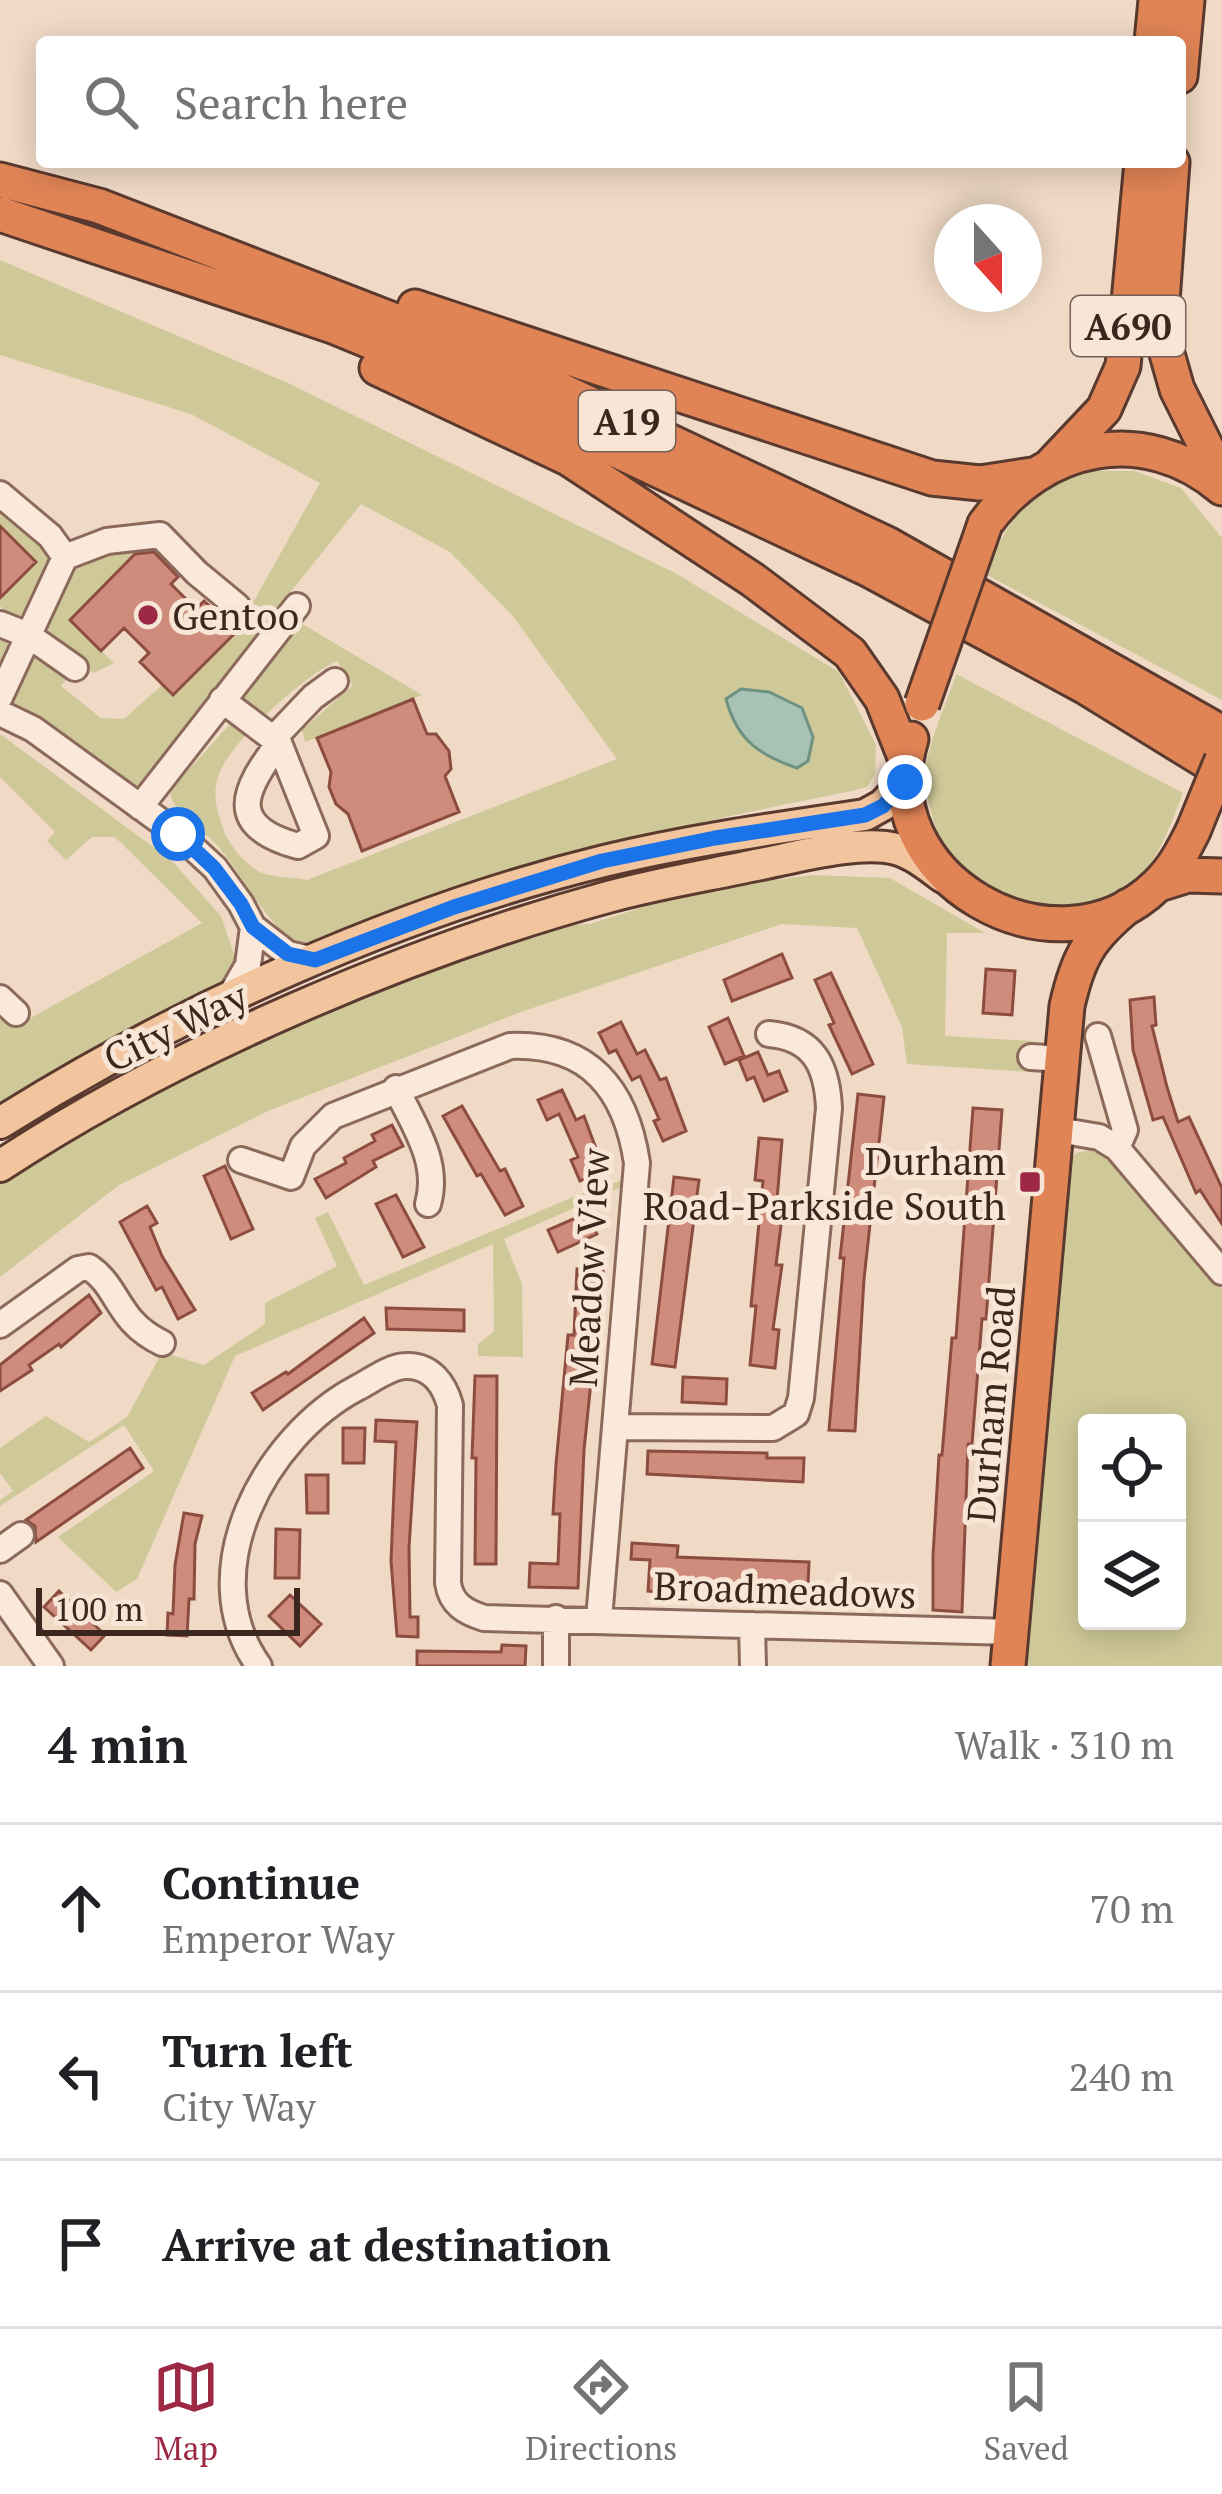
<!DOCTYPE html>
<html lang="en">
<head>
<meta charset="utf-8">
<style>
	body { margin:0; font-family:"PT Serif",serif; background:#f2f2f2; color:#202124 }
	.controls { position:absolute; right:36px; bottom:36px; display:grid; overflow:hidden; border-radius:12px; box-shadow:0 6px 30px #0003 }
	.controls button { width:108px; height:108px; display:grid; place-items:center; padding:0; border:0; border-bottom:3px solid #e0e0e0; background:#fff; color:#202124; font:60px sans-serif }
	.compass { position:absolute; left:934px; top:204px; width:108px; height:108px; border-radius:50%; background:#fff; box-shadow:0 6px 30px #0003; rotate:159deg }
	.scale { position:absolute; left:36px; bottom:30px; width:264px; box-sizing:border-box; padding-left:12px; border:6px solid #3c271f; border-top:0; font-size:33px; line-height:42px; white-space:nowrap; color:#3c271f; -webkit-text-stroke:9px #f7e6d6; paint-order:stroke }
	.stop { position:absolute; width:36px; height:36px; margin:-27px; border:9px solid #1a73e8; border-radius:50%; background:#fff }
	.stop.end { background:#1a73e8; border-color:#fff; box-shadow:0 3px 12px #0008 }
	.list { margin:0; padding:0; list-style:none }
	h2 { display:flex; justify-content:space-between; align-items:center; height:156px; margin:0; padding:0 48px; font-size:51px }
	h2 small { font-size:39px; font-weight:400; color:#757577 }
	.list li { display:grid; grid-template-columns:78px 1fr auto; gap:36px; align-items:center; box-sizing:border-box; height:168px; padding:0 48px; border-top:3px solid #e0e0e0 }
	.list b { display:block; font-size:45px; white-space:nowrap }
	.list p { margin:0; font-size:39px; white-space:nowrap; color:#757577 }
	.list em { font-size:39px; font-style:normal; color:#757577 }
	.icon { flex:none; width:66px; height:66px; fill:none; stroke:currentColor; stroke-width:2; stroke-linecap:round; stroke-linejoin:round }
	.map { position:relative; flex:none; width:1222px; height:1666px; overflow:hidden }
	.search { position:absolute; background:#fff; box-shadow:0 6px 30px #0003; left:36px; right:36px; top:36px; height:132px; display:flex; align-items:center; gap:30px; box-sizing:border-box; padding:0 42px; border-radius:12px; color:#757577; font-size:45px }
	.sheet { height:660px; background:#fff }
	nav { display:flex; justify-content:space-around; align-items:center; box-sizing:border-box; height:168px; border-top:3px solid #e0e0e0; background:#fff; font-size:33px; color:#757577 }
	nav a { display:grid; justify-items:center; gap:6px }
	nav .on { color:#9d2944 }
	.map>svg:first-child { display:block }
	.green { fill:#cfc999; fill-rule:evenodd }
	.water { fill:#a8c3b5; stroke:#6e9281; stroke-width:3 }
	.building { fill:#cf8b7b; stroke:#8c4d40; stroke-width:3 }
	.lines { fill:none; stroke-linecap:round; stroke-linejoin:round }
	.minor-casing { stroke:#8c6a5b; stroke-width:30 }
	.major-casing { stroke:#5a392f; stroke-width:36 }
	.highway-casing { stroke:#5a392f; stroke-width:39 }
	.minor { stroke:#fae9da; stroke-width:24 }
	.major { stroke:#f3c59e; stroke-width:30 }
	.highway { stroke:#e08456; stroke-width:33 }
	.highway-bridge-casing { stroke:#5a392f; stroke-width:39; stroke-linecap:butt }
	.highway-bridge { stroke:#e08456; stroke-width:33 }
	.route { stroke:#1a73e8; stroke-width:15 }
	.poi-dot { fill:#9d2944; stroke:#f7e6d6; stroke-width:4.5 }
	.labels { text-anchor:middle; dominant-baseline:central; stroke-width:10; stroke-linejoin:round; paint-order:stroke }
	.shield { fill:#f7e6d6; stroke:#746056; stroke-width:3 }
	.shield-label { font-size:36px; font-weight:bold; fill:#3c271f }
	.poi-label { font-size:39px; fill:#3c271f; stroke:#f7e6d6; text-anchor:start }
	.street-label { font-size:39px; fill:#3c271f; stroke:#f7e6d6 }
</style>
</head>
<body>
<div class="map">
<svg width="1222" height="1666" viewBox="0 0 1222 1666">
	<rect width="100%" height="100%" fill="#f0dac6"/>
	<!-- green -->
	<path class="green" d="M0,260L288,383L677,574L839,672L876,745L875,774L867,787L852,791C712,819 571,848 437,898C411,908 321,948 299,941C268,932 238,864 211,839C193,824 176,817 170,793L174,786L239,714L224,701L140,807L0,713V633L14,622L0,606V597L36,562L0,526V504L56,554L148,541L70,620L114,663L94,673L79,663L61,686L101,718L124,719L163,684L174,694L237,631L320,483L191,414L0,355ZM361,504L450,552L512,615L617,759L307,880C293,877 273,878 260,872C247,866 228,844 224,831C217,811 212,797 218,777C227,744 305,675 337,661L353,685L302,730L305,742L422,695L277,609ZM740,689L769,692L802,708L813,737L808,761L726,699Z
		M1091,471H1135L1181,488L1222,538V700L985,574C1011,514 1026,490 1091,471Z
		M956,674L1183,793C1169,828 1158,865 1127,888C1118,895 1104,898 1093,902C1004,933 925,862 926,772C926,746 948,701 956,674Z
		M0,734L171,860L221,916L237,963L224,986L0,1110V1013L8,1022L27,1020L202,923L115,837H92L66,860L47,841L55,832L0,777Z
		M813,875L890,878L985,933H947L945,1036L1032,1041L1030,1072L907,1064L902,1027L857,928L782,924L518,1013L268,1111L119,1185L0,1277V1166L130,1091L515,927L590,924L696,890Z
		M1089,1150L1102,1152L1112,1159L1222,1289V1666H1022L1067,1162L1076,1153ZM1087,1423H1177V1621H1087Z
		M624,1180L626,1185L504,1239L522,1284L523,1357L478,1356V1344L494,1331L493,1244L235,1356L137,1579L116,1592L58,1537L154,1471L124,1425L0,1506V1500L13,1491L0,1473V1448L46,1416L89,1442L127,1417L160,1356L168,1354L204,1365L265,1324V1303L337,1266L315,1218L328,1212L364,1285L590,1190Z"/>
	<!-- water -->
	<path class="water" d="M741,689L769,692L802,708L813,737L808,761L797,768C759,755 737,740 726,699Z"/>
	<!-- building -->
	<path class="building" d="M0,526L36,562L0,598Z
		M154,552L178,577L171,584L196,609L204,601L237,631L173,695L140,662L149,653L124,628L101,651L70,620L135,554Z
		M413,699L427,734H436L449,751L451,769L445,776L459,812L362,851L348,814L336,804L329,787L331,772L317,738Z
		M782,954L792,978L732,1001L724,980Z
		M986,969L1015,971L1012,1015L983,1013Z
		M831,973L873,1064L852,1074L829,1025L834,1023L815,980Z
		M1154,997L1156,1025L1152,1026L1167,1087L1178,1122L1189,1117L1222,1188V1224L1200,1190L1196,1193L1163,1117L1153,1120L1133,1050L1130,1000Z
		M728,1018L744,1056L725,1064L709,1027Z
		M621,1022L637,1054L645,1050L660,1080L666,1078L686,1131L663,1141L654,1121L659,1119L640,1076L632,1080L616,1050L609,1053L599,1033Z
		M758,1052L768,1075L779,1071L787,1091L764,1101L754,1077L747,1080L739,1060Z
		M562,1090L576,1120L584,1116L604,1170L580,1181L571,1160L578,1157L559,1114L547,1120L538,1100Z
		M858,1094L884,1097L864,1279L855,1431L829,1430L844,1258H840Z
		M462,1106L500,1171L505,1169L523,1206L505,1215L481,1174L477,1176L443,1116Z
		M973,1108L1002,1110L986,1319H982L972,1444H968L962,1612L933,1610V1556L939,1455H942L952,1338H956Z
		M392,1125L403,1146L373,1161L376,1167L326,1198L315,1179L346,1163L344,1158L375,1141L372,1135Z
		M759,1138L782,1140L777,1200L784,1201L776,1265H782L773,1329L779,1330L775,1368L750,1365L756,1306H751L763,1181L755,1180Z
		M225,1166L253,1229L231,1239L204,1176Z
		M674,1177L699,1180L675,1367L652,1364Z
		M396,1195L424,1247L403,1257L376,1204Z
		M147,1206L157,1223L150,1227L162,1256L195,1310L178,1319L162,1287L156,1290L120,1222Z
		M587,1213L597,1234L558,1252L548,1230Z
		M577,1269L603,1270L601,1324L597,1323L584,1450L578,1588L529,1587L530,1563L558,1564L560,1514H553L556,1464L568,1335H574Z
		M89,1295L101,1313L61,1347L59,1344L29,1365L32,1370L0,1391V1365Z
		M386,1308L464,1310V1331L387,1329Z
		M364,1318L374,1333L263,1410L252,1393L286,1372L288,1374Z
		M475,1376H497L496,1564H475L476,1458H472Z
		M683,1377L727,1379L726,1404L682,1402Z
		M376,1420L417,1422L409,1548L410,1617H418V1637L397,1636L391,1561L396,1442L375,1441Z
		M343,1428H365L364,1463H343Z
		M130,1448L143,1468L36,1542L35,1526L26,1520Z
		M648,1451L767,1453V1458H804L803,1482L647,1474Z
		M306,1475H328V1513H307Z
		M184,1513L202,1516L195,1544L194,1599H189L187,1636L167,1635L168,1613L173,1614L175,1565Z
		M276,1529L300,1530L299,1578H275Z
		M632,1543L678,1546L677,1557L809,1562L808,1586L676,1580L675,1593L648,1591L650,1560L631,1559Z
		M59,1591L105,1635L91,1650L44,1607Z
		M290,1595L321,1624L300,1646L269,1616Z
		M502,1645L526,1646L525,1666H417V1651L501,1652Z"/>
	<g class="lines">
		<!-- minor casing -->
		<g class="minor-casing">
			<path id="minor" d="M0,494L50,536L65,557
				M0,624L28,635L75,668
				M0,697L65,557L107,541L160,535L197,573L237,606
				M222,700L279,743L316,836L298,846C225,826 243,790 279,743
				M0,713L33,729L178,834L215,868L241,904L253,927L288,954L315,960
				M273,739L313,697L335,681
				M140,807L297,606
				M0,998L16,1013
				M229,998L248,965L253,927
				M1098,1036L1125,1130L1117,1148
				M1031,1057L1063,1059
				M396,1088C414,1126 440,1162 428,1204
				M1058,1130L1099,1137L1117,1148L1222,1272
				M241,1160L291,1177L303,1146L333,1116L510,1046C589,1043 626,1089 637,1163L599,1619
				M0,1325L78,1269L89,1267C120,1288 116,1321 162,1343
				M616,1427L773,1428L796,1414L801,1398L829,1108C827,1066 814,1038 769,1034
				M0,1550L21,1535
				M0,1594L51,1666
				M556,1618V1666
				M752,1625L753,1666
				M259,1666C191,1572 266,1436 357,1388C371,1381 390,1366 406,1366C431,1365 444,1384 450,1405L448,1583C451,1604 465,1612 484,1618L1012,1632"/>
		</g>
		<!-- major casing -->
		<g class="major-casing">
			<path id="major" d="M0,1123C178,1011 399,911 604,861C690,840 778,828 865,815L883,805L905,782
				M0,1166C173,1052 409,951 608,897C655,884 704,876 751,866C790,859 858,839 896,849C914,854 928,866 943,877"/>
		</g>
		<!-- highway casing -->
		<g class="highway-casing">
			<path id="highway" d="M1152,42L1156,0
				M1180,76L1187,0
				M1172,162L1160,329L1177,389L1222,479
				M0,180L99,206L501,362L889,545L1222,733
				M0,214L333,326L484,388L868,569L1084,686L1222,771
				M415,307L932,478L980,483L1032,475
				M377,368L568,458L753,580L850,653L882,699L905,757
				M1052,464L1104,409L1123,366L1142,162
				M985,524C1042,444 1144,422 1222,488
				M911,739C868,878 1055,984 1157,885C1173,870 1183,851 1193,831
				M1159,884L1188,875L1222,876
				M1008,1666L1067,1006C1078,957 1089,938 1128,906"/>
		</g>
		<!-- minor -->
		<use href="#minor" class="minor"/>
		<!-- major -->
		<use href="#major" class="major"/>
		<!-- highway -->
		<use href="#highway" class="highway"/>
		<!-- highway-bridge casing -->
		<g class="highway-bridge-casing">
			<path id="highway-bridge" d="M922,704L985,524
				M1193,831L1222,760"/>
		</g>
		<!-- highway-bridge -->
		<use href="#highway-bridge" class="highway-bridge"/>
	</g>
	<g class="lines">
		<!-- route -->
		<path class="route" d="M178,834L214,868L241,904L253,927L288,954L315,960L454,907L602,861L715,838L865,815L883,806L905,782"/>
	</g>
	<!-- markers -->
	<g class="poi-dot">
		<circle cx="148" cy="615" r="12"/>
		<rect x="1018" y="1170" width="24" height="24" rx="6"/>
	</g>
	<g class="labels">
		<!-- shield labels -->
		<g class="shield">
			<rect x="1071" y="296" width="114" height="60" rx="9"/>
			<rect x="579" y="391" width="96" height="60" rx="9"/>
		</g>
		<g class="shield-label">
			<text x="1128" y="326">A690</text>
			<text x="627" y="421">A19</text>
		</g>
		<!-- poi labels -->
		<g class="poi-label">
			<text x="172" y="615">Gentoo</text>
			<text x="1006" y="1160" text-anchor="end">Durham<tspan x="1006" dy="45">Road-Parkside South</tspan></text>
		</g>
		<!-- street labels -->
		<g class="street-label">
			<text transform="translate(175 1026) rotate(-26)">City Way</text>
			<text transform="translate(588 1268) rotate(-87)">Meadow View</text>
			<text transform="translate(990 1404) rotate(-85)">Durham Road</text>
			<text transform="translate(785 1589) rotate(2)">Broadmeadows</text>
		</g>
	</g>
</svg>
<div class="controls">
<button><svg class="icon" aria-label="locate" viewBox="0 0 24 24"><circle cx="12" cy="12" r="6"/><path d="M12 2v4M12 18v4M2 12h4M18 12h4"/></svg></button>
<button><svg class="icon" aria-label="layers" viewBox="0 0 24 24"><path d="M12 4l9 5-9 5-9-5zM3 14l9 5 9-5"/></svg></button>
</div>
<svg class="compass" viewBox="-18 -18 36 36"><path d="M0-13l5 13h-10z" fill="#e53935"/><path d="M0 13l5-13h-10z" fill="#757577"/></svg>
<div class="scale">100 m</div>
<div class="stop" style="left:178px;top:834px"></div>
<div class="stop end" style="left:905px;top:782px"></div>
<div class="search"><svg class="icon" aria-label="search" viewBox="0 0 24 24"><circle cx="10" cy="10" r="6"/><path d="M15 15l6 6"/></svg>Search here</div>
</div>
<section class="sheet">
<h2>4 min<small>Walk · 310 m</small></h2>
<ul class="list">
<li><svg class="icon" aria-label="ahead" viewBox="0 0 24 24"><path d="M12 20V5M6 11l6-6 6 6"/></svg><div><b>Continue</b><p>Emperor Way</p></div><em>70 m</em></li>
<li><svg class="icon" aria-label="left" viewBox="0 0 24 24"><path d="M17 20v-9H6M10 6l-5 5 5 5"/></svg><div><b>Turn left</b><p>City Way</p></div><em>240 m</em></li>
<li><svg class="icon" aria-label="arrive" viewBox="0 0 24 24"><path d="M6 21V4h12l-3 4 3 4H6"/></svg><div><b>Arrive at destination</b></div></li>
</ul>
</section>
<nav>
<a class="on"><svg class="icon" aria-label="map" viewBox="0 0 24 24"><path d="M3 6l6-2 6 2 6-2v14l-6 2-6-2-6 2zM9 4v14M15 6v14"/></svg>Map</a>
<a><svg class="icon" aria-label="directions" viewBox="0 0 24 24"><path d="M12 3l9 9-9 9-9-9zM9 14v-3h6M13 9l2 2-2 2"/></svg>Directions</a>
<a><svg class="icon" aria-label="saved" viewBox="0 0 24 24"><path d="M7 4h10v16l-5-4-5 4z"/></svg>Saved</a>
</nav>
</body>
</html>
